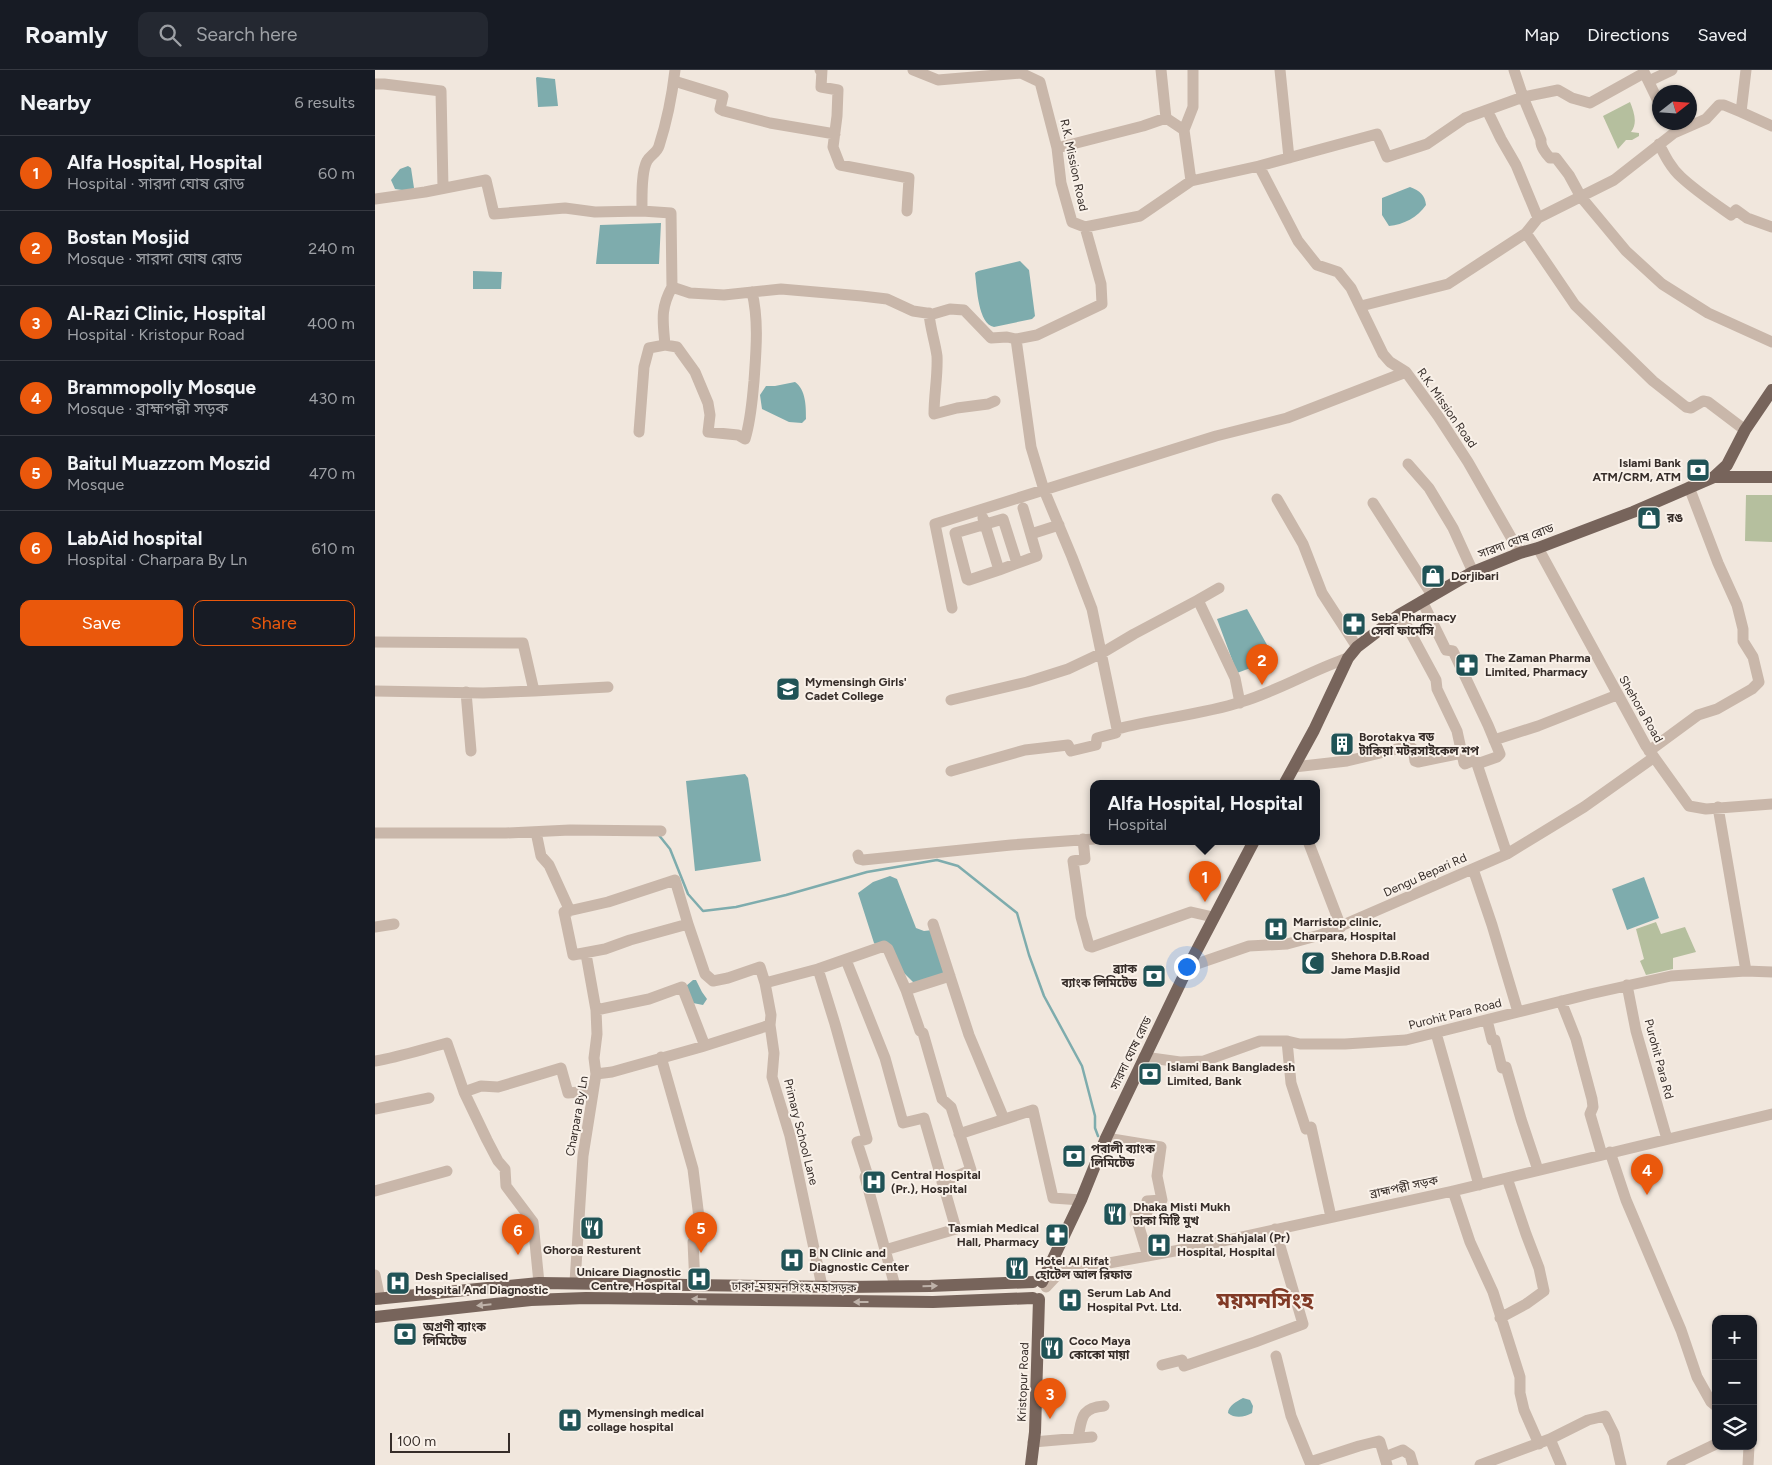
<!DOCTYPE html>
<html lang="en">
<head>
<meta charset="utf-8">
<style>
	body { margin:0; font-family:Figtree,"Noto Sans Bengali",sans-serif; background:#242831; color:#f1f3f6 }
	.controls { position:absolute; right:15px; bottom:15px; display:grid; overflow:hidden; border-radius:10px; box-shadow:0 1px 4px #0004 }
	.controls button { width:45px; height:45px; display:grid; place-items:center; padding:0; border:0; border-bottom:1px solid #363941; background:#171b24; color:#f1f3f6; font:25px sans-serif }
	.compass { position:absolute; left:1277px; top:15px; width:45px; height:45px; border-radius:50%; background:#171b24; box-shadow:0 1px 4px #0004; rotate:73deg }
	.scale { position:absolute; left:15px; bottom:12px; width:120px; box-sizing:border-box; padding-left:5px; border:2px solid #362d29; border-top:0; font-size:14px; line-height:18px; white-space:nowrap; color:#362d29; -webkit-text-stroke:4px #f9f1e9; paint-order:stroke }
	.you { position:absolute; left:811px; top:896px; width:18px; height:18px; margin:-12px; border:4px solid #fff; border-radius:50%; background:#1a73e8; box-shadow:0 0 0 8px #1a73e833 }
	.badge { display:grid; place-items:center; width:32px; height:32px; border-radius:50%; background:#ea580c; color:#fff; font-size:16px; font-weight:700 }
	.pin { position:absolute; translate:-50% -41px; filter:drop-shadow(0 1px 2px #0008) }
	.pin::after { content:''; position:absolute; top:26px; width:18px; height:15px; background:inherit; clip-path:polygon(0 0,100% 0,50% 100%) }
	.popup { position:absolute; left:715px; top:710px; width:230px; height:65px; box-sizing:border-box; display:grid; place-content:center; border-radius:10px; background:#171b24; filter:drop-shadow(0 1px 4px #0005); font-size:16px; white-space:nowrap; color:#9ea1a6 }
	.popup b { font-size:19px; color:#f1f3f6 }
	.popup::after { content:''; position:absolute; left:50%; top:100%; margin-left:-10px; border:10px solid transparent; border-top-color:#171b24 }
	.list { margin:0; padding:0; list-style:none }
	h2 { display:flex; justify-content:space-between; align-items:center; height:65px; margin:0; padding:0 20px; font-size:21px }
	h2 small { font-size:16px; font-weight:400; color:#9ea1a6 }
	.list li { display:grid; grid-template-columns:32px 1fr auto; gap:15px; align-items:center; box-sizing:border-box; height:75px; padding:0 20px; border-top:1px solid #363941 }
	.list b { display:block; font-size:19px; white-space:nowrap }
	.list p { margin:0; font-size:16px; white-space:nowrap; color:#9ea1a6 }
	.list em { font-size:16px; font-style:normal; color:#9ea1a6 }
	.actions { display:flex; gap:10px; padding:15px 20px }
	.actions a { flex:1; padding:11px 0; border:1px solid #ea580c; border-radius:10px; text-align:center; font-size:18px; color:#ea580c }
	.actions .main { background:#ea580c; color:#fff }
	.icon { flex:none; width:28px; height:28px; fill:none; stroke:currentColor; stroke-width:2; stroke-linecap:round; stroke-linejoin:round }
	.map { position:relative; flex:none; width:1397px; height:1395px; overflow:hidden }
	header { display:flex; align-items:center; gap:30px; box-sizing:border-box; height:70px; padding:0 25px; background:#171b24; border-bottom:1px solid #363941 }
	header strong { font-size:24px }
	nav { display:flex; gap:28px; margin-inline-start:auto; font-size:18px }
	.search { width:350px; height:45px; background:#242831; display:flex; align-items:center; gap:12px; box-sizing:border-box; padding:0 18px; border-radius:10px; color:#9ea1a6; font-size:19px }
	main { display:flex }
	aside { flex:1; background:#171b24 }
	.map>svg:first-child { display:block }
	.green { fill:#b5bf9e }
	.water { fill:#7eacad }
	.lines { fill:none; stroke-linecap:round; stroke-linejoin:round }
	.stream { stroke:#7eacad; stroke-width:2.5 }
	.minor { stroke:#c9b7aa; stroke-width:11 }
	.major { stroke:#77645b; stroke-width:12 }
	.oneway { fill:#beb2a9 }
	.labels { text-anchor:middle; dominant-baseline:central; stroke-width:4; stroke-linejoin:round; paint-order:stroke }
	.street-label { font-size:12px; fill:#362d29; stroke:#f9f1e9 }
	.poi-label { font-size:12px; font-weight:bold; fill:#362d29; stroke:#f9f1e9; text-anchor:start }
	.town-label { font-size:22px; font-weight:bold; fill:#813a26; stroke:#f9f1e9 }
</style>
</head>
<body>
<header>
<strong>Roamly</strong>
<div class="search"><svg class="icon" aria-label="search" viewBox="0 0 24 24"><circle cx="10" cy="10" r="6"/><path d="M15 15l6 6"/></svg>Search here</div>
<nav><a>Map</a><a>Directions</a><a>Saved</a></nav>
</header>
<main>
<aside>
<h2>Nearby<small>6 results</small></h2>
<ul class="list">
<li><span class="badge">1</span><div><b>Alfa Hospital, Hospital</b><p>Hospital · সারদা ঘোষ রোড</p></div><em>60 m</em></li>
<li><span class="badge">2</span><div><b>Bostan Mosjid</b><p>Mosque · সারদা ঘোষ রোড</p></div><em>240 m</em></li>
<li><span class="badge">3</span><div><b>Al-Razi Clinic, Hospital</b><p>Hospital · Kristopur Road</p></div><em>400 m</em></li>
<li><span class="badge">4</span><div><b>Brammopolly Mosque</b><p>Mosque · ব্রাহ্মপল্লী সড়ক</p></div><em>430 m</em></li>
<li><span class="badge">5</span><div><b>Baitul Muazzom Moszid</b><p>Mosque</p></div><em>470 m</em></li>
<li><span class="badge">6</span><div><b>LabAid hospital</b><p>Hospital · Charpara By Ln</p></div><em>610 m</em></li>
</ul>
<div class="actions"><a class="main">Save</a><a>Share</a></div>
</aside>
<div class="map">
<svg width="1397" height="1395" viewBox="0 0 1397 1395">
	<rect width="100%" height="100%" fill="#f1e7dd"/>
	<!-- green -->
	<path class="green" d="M1255,32C1259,42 1263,53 1256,62L1264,63V66L1257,70H1251L1243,79L1228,46Z
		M1371,425H1397V472L1370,471Z
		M1281,852L1286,864L1310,857L1321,882L1298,888V899L1271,905L1265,891L1269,889L1261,859Z"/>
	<!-- water -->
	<path class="water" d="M162,7L180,9L183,36L163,37L161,8Z
		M33,96L36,98L39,118L34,121L20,119L16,110L25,99Z
		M1035,117C1045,121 1050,125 1051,135C1043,147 1028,155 1014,156L1007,145V128Z
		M286,153L284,194H221L225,155Z
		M645,191L654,200L660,246L657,249L619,257C603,254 602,218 600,203L603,201Z
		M98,201L127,202L126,219H98Z
		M420,312C431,320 431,336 431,349L427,353L414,352L387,339L385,325L391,316H400Z
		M872,539L900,589L862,603L842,549Z
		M370,704L373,708L386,791L320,801L311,711Z
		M515,806L522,809L541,858L549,861L558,860L569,904L539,913L499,873L483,823L498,812Z
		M1269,807L1284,848L1252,860L1237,819Z
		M318,910H321L327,922L332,929L328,935L318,933L311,916Z
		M868,1328L875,1330L878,1336L877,1343C870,1347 860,1349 853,1343C853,1336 862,1331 868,1328Z"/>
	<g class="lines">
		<!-- stream -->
		<path class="stream" d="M283,764L295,779L313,824L328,841L361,837L411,825L492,802L562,790L583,796L642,843L654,885L669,926L707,996L720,1046V1058L723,1066"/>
		<!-- minor -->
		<path class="minor" d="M445,0H447L446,17L463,20L462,46L458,77L465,95L534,108L532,141
			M538,0L563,10L646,3L665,12L682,78L686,113L697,152L710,157L765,146L816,111L884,96L923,171L942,195L963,202L976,218L1008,284L1015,292L1031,302L1063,346L1093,392L1145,483
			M905,0L914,88
			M1139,0L1148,27L1166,70C1165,76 1171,84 1175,88H1181L1194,105L1206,127L1251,181L1287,214L1333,243L1397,272
			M1268,0L1284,33
			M1371,0L1366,42L1397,56
			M299,11L348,26L345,39L349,41L395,53L460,64
			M1274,11L1297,0
			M0,14H9L66,21L68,118
			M1112,40L1126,69L1141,95L1163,148
			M791,48L809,60L816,111
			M809,60L818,37V0
			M1284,74C1290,86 1296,98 1306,107C1321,121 1339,133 1356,145L1361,140L1372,148L1397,157
			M682,78L768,56L791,48L786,0
			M884,96L1002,64L1012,87L1052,74L1090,48L1148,27L1183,20L1197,28L1215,33L1269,3
			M0,129L50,122L111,110L119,144L190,138L220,142L267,141L296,143L297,217L315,223L349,225L406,219L487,226L512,229L538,241L558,244L575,239L589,240L616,268L632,267L641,269
			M267,141C267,128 266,102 272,91C275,85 282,83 284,76C292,51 297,26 300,0
			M710,157L726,214L727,234L662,265L641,269L656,377L669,420L697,487L717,539L742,659C783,648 826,645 866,632C903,621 937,600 973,588
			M1151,163L1200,235L1278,311L1311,337L1316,338L1328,331L1333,332L1370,360
			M986,236L1073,214L1151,163L1163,148L1239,110L1299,63L1331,49L1344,35H1349L1366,42
			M554,243C555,258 560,271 562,286C563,305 559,324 559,344L582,338L613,334L620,331
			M290,275L302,277L320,302L333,333L335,345L333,362L363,365L370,369C376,350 377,331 379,311C381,282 384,251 377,222
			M264,362L269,297L274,278L290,275C288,251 285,239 297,217
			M1033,394L1054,418L1078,458L1098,502
			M902,429L928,474L947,523L982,577
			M998,433L1057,525
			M608,448L624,500L662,486L648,438
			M656,464L684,455
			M1163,478L1271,676L1314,736L1331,739L1397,734
			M624,500L594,510L592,509L580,463L628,449L642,493
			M844,518L823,530L860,608L865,633
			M1047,531L1071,580L1078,581L1113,655L1125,684L1122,687L1102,694L1132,784
			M577,538L560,454L841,366L912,348L1031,302
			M1024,545L1033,558L1061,610L1062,619L1082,661L1089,693L1090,694L1100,690L1102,694
			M0,572L148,573L159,621L233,617
			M0,621L108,623L159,621
			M91,622L96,681
			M576,630L652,612L693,599L727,583L759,564L823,530
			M1119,670L1163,656L1242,625
			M1274,681L1323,645L1342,639L1377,619L1384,612L1378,587L1368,571V559L1362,535L1343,493L1314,417
			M919,697L972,691L1034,676L1038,679L1040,691L1043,692L1087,683
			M576,701L650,680L693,675L696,681L721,675L722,668L741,663L742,659
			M1343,737L1371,901
			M161,762L166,786L174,795L195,841
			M0,763H131L195,760L286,761
			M708,769L710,789L698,791L706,847L714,876L717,877L816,842L838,847
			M933,771L966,857
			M483,785L484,789L488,790L636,775L719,769
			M1098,799L1117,855L1143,942
			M313,854L300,810L233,832L189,842L198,885L230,879L255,870L313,854L330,904L338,911L353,908L385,897L390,913L396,945L395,955L399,983L397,1007L415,1066L447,1216
			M558,854L594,965L629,1049
			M0,857L19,854
			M211,884L221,940L222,964L219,988L221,1004
			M471,890L510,988L528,1053L549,1048L581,1159L510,1180
			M813,897L874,876L912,874L945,865L1132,784L1209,737L1278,688
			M443,899L460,954L492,1069L482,1072L492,1103L490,1107L520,1216
			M390,913L443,899L509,876L513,879L531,920L545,961L548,963L567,1029L576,1037L596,1100L567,1112
			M1252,915L1261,961L1292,1069
			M531,920L575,906
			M1186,931L1201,969L1217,1029L1218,1037L1215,1044L1227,1085
			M221,940L274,929L307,917L328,971
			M1112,950L1117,970H1120L1127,998L1131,997L1146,1049L1163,1100
			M1061,963L1104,1115
			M912,971L916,1013L931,1059L936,1057L956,1147
			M286,987L318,1099L327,1172H318L320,1215
			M769,987L805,992L829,991L885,971H912L925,974H970L1031,970L1215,924L1296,906L1371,901L1397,902
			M0,991C24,987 48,979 72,973L89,1022L106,1016L123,1017L186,998L193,1023L218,1021
			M89,1022L112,1070L123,1091L130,1099L131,1116L158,1152L164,1213
			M0,1039L54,1028
			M584,1064L658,1040L678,1128L706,1130
			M731,1068L786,1077L782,1106L787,1130L772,1131V1143L760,1144L773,1186
			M1235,1082L1251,1130L1306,1260L1322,1307L1336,1332L1341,1336
			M0,1121L72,1101
			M1078,1121L1095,1172L1118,1222L1145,1307V1323L1149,1340L1164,1374
			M0,1205L5,1229
			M200,1212L208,1086L221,1004L237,1002L326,977L395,955
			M671,1217L685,1202L816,1178L1078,1121L1397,1044
			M1125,1248L1151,1234L1169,1221L1164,1198L1151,1164L1132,1108
			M901,1286L916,1346L936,1395
			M787,1295L807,1290L809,1296L880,1272L928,1254L900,1159
			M703,1368C707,1349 705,1338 729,1336
			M1175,1369L1213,1350L1230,1346L1239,1364L1246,1395
			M658,1372L717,1367
			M1010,1387L1028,1380L1035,1385L1038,1395
			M935,1392L984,1376L1004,1371L1005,1372L1012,1395
			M1105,1395L1175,1369L1186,1395
			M1297,1395L1341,1374
			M1373,1395L1374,1376"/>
		<!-- major -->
		<path class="major" d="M1339,407H1397
			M910,713L939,660L973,588L982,577L1024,545L1098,502L1145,483L1163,478L1258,442L1339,407L1352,395L1370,360L1397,320
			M667,1212L706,1130L731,1068L813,897L879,771
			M0,1229L164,1213L470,1217L555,1216L658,1212
			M0,1247L156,1230L211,1228L558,1232L658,1228
			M656,1395L660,1362L664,1229"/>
	</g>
	<!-- one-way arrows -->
	<defs><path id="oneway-solid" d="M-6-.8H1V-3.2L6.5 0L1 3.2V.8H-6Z" transform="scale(1.25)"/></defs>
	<g class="oneway">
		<use href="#oneway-solid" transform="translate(555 1216) rotate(-1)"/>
		<use href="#oneway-solid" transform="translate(324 1229) rotate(-179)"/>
		<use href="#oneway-solid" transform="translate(486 1232) rotate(-180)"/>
		<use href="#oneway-solid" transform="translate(109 1235) rotate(174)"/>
	</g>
	<!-- icons -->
	<defs>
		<g id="bank-square" transform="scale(1.25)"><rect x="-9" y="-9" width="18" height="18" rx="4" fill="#205356" stroke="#f9f1e9"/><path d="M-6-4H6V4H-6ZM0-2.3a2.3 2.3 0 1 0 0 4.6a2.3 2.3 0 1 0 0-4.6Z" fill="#fff"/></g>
		<g id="shop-square" transform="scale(1.25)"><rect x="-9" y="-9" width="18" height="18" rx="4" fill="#205356" stroke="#f9f1e9"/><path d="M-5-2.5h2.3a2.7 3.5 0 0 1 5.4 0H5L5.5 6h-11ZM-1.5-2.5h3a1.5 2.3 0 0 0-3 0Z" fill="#fff"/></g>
		<g id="pharmacy-square" transform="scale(1.25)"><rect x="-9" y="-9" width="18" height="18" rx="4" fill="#205356" stroke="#f9f1e9"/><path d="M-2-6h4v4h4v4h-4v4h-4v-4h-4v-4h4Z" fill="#fff"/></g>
		<g id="university-square" transform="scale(1.25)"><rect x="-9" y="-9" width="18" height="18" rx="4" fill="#205356" stroke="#f9f1e9"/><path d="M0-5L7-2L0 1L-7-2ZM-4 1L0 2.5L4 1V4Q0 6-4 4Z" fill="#fff"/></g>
		<g id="building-square" transform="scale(1.25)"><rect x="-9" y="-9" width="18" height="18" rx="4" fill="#205356" stroke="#f9f1e9"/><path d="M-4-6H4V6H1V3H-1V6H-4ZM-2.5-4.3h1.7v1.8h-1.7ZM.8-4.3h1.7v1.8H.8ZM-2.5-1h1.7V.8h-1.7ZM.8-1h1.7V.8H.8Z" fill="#fff"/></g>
		<g id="hospital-square" transform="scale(1.25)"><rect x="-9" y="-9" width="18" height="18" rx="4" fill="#205356" stroke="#f9f1e9"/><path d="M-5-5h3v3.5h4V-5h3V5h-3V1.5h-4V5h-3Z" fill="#fff"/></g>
		<g id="mosque-square" transform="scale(1.25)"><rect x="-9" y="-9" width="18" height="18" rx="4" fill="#205356" stroke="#f9f1e9"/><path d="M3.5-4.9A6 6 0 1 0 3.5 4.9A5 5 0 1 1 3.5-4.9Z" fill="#fff"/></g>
		<g id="restaurant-square" transform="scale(1.25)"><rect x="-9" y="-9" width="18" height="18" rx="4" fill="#205356" stroke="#f9f1e9"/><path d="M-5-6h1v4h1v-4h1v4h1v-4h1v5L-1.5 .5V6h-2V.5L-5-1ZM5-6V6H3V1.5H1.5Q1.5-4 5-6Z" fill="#fff"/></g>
	</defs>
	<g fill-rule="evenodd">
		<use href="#bank-square" x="1323" y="400"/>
		<use href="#shop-square" x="1274" y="448"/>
		<use href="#shop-square" x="1058" y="506"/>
		<use href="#pharmacy-square" x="979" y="554"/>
		<use href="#pharmacy-square" x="1092" y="595"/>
		<use href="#university-square" x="413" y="619"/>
		<use href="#building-square" x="967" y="674"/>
		<use href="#hospital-square" x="901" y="859"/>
		<use href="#mosque-square" x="938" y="893"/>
		<use href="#bank-square" x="779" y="906"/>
		<use href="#bank-square" x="775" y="1004"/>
		<use href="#bank-square" x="699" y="1086"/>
		<use href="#hospital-square" x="499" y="1112"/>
		<use href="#restaurant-square" x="740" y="1144"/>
		<use href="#restaurant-square" x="217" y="1158"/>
		<use href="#pharmacy-square" x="682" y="1165"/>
		<use href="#hospital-square" x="784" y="1175"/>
		<use href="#hospital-square" x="417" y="1190"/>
		<use href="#restaurant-square" x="642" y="1198"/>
		<use href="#hospital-square" x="324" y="1209"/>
		<use href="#hospital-square" x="23" y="1213"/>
		<use href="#hospital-square" x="695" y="1230"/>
		<use href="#bank-square" x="30" y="1264"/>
		<use href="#restaurant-square" x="677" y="1278"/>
		<use href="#hospital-square" x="195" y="1350"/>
	</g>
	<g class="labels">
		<!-- street labels -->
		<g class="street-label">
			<text transform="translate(699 95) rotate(78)">R.K. Mission Road</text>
			<text transform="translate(1072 338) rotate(55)">R.K. Mission Road</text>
			<text transform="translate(1141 471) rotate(-20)">সারদা ঘোষ রোড</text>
			<text transform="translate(1266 639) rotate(60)">Shehora Road</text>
			<text transform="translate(1050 805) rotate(-24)">Dengu Bepari Rd</text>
			<text transform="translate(1080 944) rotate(-14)">Purohit Para Road</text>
			<text transform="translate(756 983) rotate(-64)">সারদা ঘোষ রোড</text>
			<text transform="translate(1284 989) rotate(75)">Purohit Para Rd</text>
			<text transform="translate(202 1046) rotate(-80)">Charpara By Ln</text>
			<text transform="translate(426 1062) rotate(76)">Primary School Lane</text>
			<text transform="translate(1029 1117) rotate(-12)">ব্রাহ্মপল্লী সড়ক</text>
			<text transform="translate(419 1217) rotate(1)">ঢাকা-ময়মনসিংহ মহাসড়ক</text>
			<text transform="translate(648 1312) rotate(-88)">Kristopur Road</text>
		</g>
		<!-- poi labels -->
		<g class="poi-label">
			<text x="1306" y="393" text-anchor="end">Islami Bank<tspan x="1306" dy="14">ATM/CRM, ATM</tspan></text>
			<text x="1292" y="448">রঙ</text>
			<text x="1076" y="506">Dorjibari</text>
			<text x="996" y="547">Seba Pharmacy<tspan x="996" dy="14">সেবা ফার্মেসি</tspan></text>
			<text x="1110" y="588">The Zaman Pharma<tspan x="1110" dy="14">Limited, Pharmacy</tspan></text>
			<text x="430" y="612">Mymensingh Girls'<tspan x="430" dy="14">Cadet College</tspan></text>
			<text x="984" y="667">Borotakya বড়<tspan x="984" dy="14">টাকিয়া মটরসাইকেল শপ</tspan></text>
			<text x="918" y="852">Marristop clinic,<tspan x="918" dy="14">Charpara, Hospital</tspan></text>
			<text x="956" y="886">Shehora D.B.Road<tspan x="956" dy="14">Jame Masjid</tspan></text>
			<text x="762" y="899" text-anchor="end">ব্র্যাক<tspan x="762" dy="14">ব্যাংক লিমিটেড</tspan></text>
			<text x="792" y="997">Islami Bank Bangladesh<tspan x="792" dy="14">Limited, Bank</tspan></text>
			<text x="716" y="1079">পূবালী ব্যাংক<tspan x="716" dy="14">লিমিটেড</tspan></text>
			<text x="516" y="1105">Central Hospital<tspan x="516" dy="14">(Pr.), Hospital</tspan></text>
			<text x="758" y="1137">Dhaka Misti Mukh<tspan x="758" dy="14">ঢাকা মিষ্টি মুখ</tspan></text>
			<text x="664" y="1158" text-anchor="end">Tasmiah Medical<tspan x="664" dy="14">Hall, Pharmacy</tspan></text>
			<text x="802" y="1168">Hazrat Shahjalal (Pr)<tspan x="802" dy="14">Hospital, Hospital</tspan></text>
			<text x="217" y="1180" text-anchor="middle">Ghoroa Resturent</text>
			<text x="434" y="1183">B N Clinic and<tspan x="434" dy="14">Diagnostic Center</tspan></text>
			<text x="660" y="1191">Hotel Al Rifat<tspan x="660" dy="14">হোটেল আল রিফাত</tspan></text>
			<text x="306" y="1202" text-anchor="end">Unicare Diagnostic<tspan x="306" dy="14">Centre, Hospital</tspan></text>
			<text x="40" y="1206">Desh Specialised<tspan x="40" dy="14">Hospital And Diagnostic</tspan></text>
			<text x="712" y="1223">Serum Lab And<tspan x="712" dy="14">Hospital Pvt. Ltd.</tspan></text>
			<text x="48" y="1257">অগ্রণী ব্যাংক<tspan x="48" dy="14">লিমিটেড</tspan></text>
			<text x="694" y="1271">Coco Maya<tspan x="694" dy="14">কোকো মায়া</tspan></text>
			<text x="212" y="1343">Mymensingh medical<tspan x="212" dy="14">collage hospital</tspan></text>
		</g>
		<!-- town labels -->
		<g class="town-label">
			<text x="890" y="1230">ময়মনসিংহ</text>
		</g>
	</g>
</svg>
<div class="controls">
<button>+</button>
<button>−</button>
<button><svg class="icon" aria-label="layers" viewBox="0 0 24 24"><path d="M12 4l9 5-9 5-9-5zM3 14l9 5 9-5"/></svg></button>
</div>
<svg class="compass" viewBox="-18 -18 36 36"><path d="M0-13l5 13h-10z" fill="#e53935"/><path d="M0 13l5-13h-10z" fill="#9ea1a6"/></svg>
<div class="scale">100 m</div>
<div class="you"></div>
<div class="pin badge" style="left:830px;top:832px">1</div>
<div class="popup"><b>Alfa Hospital, Hospital</b>Hospital</div>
<div class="pin badge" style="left:887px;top:615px">2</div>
<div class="pin badge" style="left:675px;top:1349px">3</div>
<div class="pin badge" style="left:1272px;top:1125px">4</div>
<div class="pin badge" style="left:326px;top:1183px">5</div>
<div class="pin badge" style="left:143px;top:1185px">6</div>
</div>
</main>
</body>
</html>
